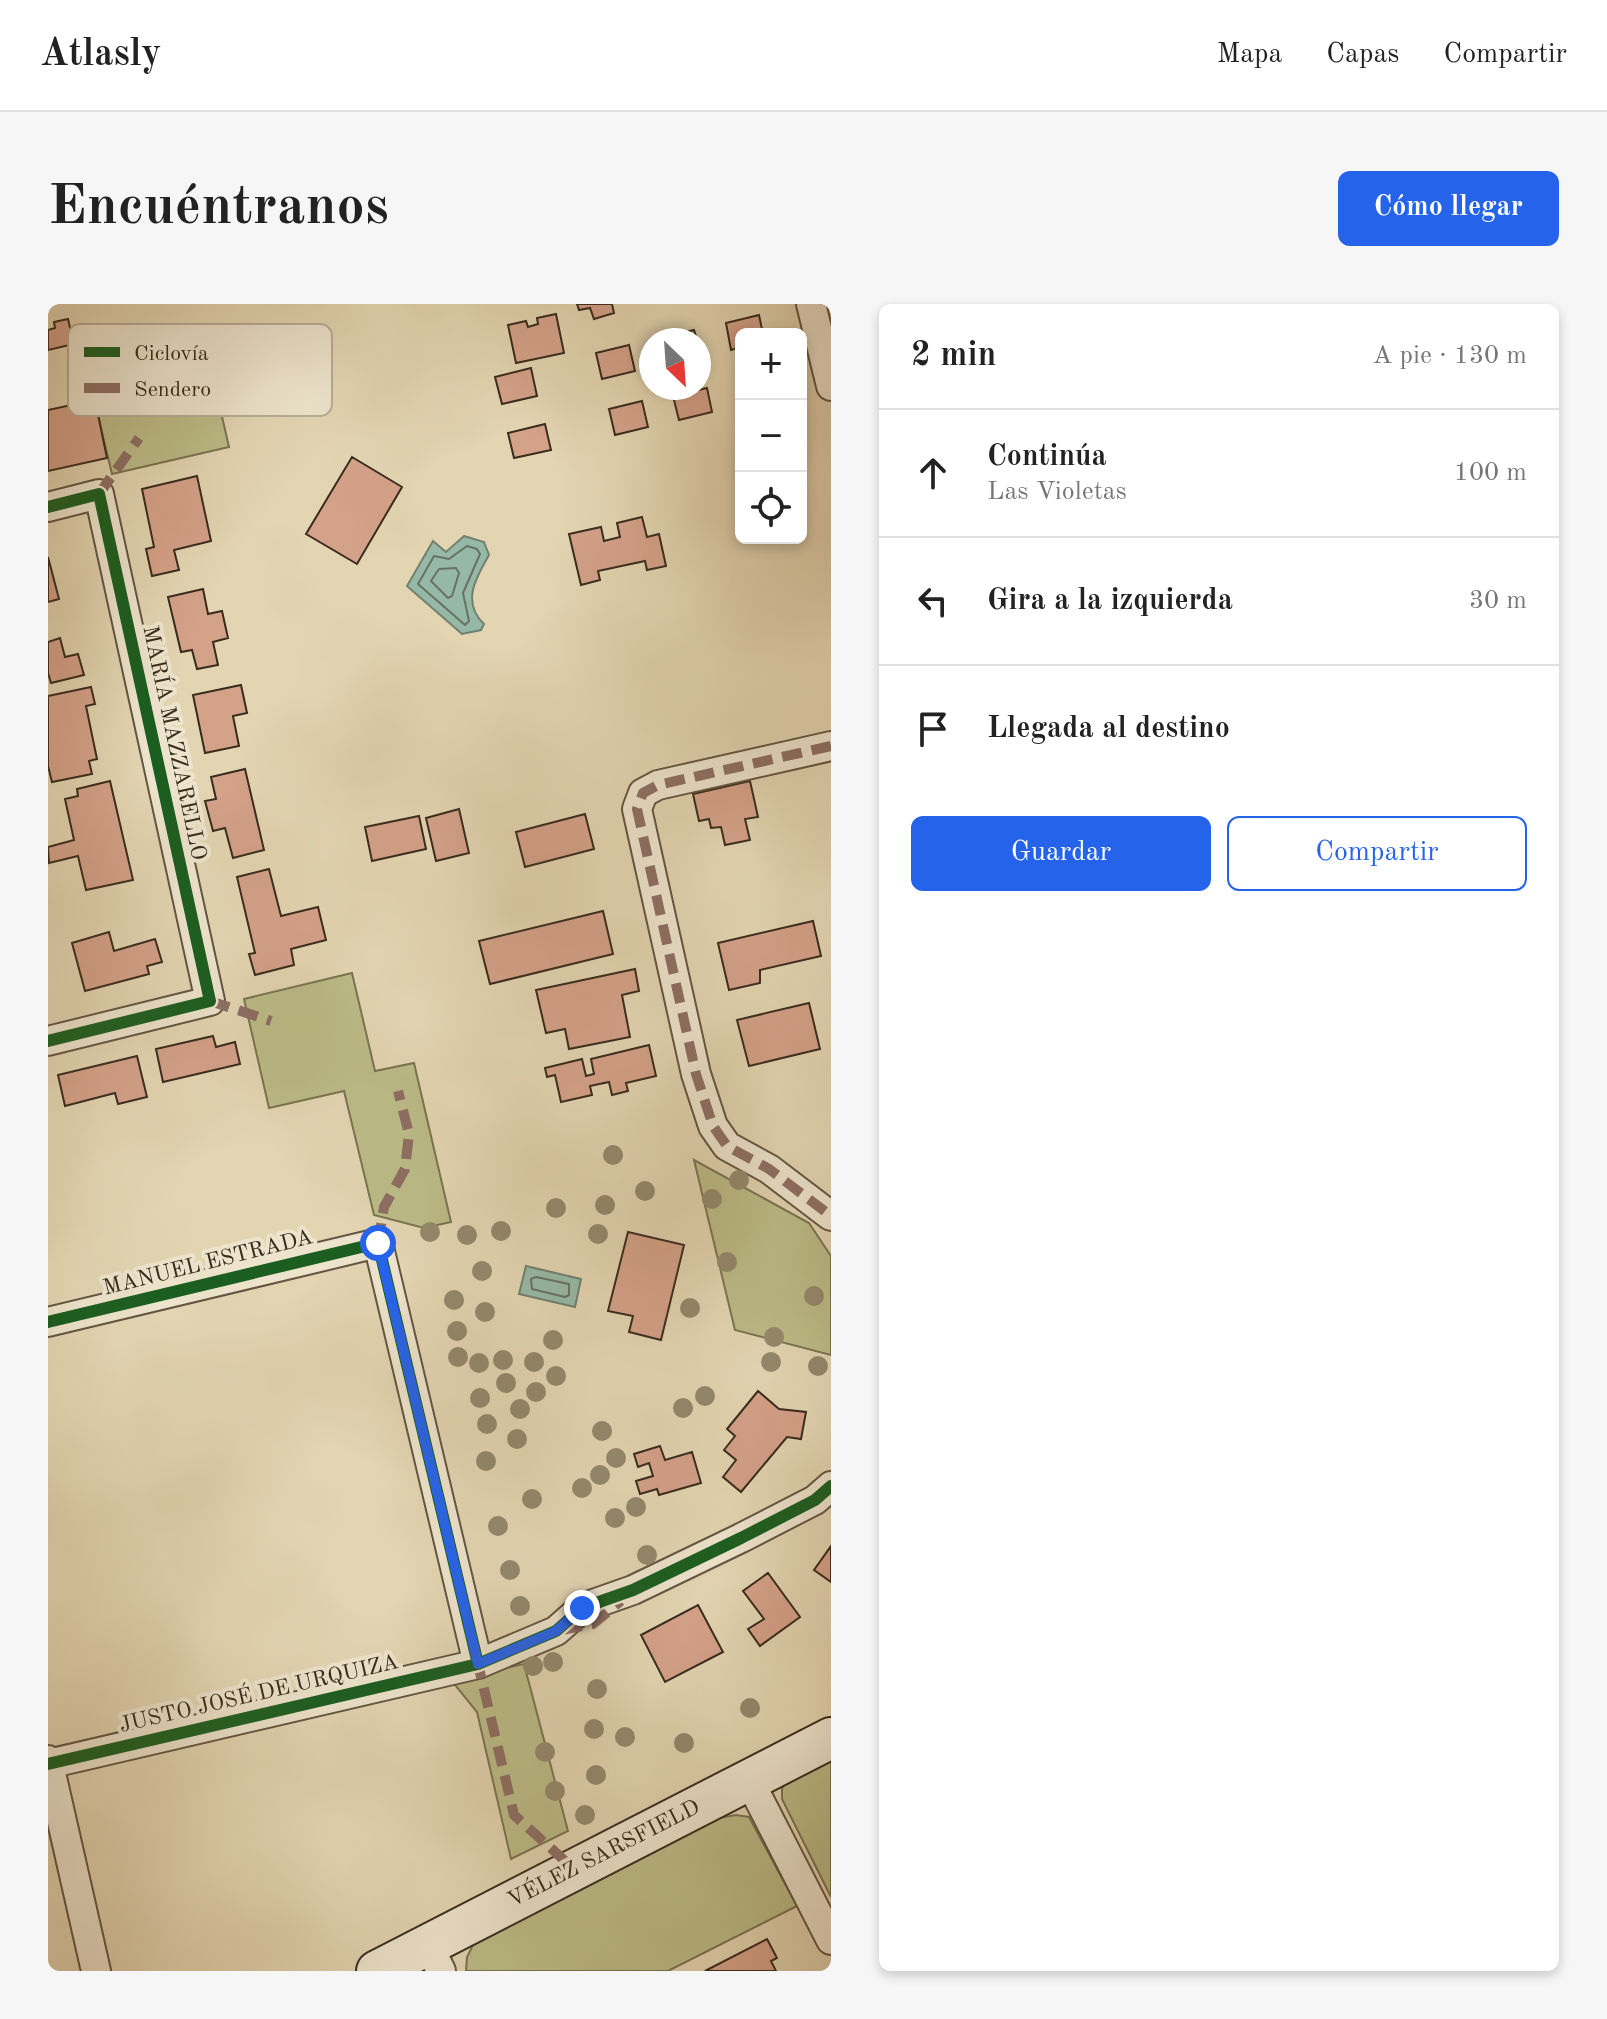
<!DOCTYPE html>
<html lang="es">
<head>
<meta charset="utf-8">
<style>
	body { margin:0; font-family:"Old Standard TT",serif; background:#f6f6f6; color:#222 }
	.controls { position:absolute; right:24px; top:24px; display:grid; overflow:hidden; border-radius:12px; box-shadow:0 4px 12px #0003 }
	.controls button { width:72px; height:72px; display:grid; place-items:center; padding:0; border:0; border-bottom:2px solid #e0e0e0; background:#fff; color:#222; font:40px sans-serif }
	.compass { position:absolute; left:591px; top:24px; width:72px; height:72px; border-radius:50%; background:#fff; box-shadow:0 4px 12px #0003; rotate:155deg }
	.stop { position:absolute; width:24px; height:24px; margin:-18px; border:6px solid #2563eb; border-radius:50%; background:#fff }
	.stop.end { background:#2563eb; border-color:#fff; box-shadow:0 2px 8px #0008 }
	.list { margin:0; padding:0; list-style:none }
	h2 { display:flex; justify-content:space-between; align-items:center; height:104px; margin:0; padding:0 32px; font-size:34px }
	h2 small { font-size:26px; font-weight:400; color:#767676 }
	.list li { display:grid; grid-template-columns:52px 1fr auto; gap:24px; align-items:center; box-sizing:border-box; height:128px; padding:0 32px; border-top:2px solid #e0e0e0 }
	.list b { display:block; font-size:30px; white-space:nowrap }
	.list p { margin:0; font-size:26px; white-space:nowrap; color:#767676 }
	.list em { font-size:26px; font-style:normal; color:#767676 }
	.actions { display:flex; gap:16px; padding:24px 32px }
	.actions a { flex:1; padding:18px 0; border:2px solid #2563eb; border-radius:12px; text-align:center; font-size:28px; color:#2563eb }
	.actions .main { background:#2563eb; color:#fff }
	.icon { flex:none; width:44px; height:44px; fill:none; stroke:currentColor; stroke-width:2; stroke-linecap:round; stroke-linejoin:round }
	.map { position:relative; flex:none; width:783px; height:1667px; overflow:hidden; border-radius:12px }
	header { display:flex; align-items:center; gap:48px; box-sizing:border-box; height:112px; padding:0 40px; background:#fff; border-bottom:2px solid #e0e0e0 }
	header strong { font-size:38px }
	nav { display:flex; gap:44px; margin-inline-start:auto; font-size:28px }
	.intro { display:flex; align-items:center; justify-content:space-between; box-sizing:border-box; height:192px; padding:0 48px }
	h1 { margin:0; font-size:56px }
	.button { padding:20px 36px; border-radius:12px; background:#2563eb; color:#fff; font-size:28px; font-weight:700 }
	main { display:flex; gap:48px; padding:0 48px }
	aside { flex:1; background:#fff; border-radius:12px; box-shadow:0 4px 12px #0003 }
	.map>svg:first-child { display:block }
	.green { fill:#bbbb87; stroke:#7a7452; stroke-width:2 }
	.water { fill:#96b9a7; stroke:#718170; stroke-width:2 }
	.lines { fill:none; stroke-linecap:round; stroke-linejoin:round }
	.shore { stroke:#687262; stroke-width:2 }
	.building { fill:#d4a189; stroke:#392c1d; stroke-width:2 }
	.street-casing { stroke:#645642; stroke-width:32 }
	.secondary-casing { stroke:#392c1d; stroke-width:44 }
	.street { stroke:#ede4cd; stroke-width:28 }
	.secondary { stroke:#ede4cd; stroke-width:40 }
	.quiet { stroke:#8d6e63; stroke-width:10; stroke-dasharray:20 10; stroke-linecap:butt }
	.cycleway-casing { stroke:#ede4cd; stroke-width:17 }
	.cycleway { stroke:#1b5e20; stroke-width:12 }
	.tree { fill:#94886c }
	.route { stroke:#2563eb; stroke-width:10 }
	.labels { text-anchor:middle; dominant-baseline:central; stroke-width:8; stroke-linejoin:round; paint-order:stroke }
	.street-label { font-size:22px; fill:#392c1d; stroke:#ede4cd }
	.key { fill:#ede4cd; stroke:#b7ad98; stroke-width:2 }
	.key-label { font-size:22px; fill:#392c1d }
</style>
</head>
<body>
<header>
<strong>Atlasly</strong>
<nav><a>Mapa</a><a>Capas</a><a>Compartir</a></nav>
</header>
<div class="intro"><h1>Encuéntranos</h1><a class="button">Cómo llegar</a></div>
<main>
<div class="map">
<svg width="783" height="1667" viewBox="0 0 783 1667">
	<rect width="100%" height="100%" fill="#e3d5b2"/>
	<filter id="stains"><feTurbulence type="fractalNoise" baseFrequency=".0025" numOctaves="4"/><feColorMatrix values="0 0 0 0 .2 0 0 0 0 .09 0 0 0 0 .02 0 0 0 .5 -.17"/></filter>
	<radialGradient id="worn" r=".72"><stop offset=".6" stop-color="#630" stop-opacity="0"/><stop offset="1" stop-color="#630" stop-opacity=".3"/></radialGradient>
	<!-- green -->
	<path class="green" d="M153,21L181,143L64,170L35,49Z
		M304,669L327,767L366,759L403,918L376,924L326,911L296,787L221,804L196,695Z
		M646,856L761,919L783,952V1051L687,1026Z
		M476,1360L520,1527L463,1555L429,1408L403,1376Z
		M783,1453V1593L734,1495V1485L738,1475Z
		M688,1511L701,1513L749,1602L620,1667H418L419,1653L425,1641L665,1515Z"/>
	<!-- water -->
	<path class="water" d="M416,232L436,238L441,251C428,274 413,298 436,320L433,326L414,330L359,282L385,237L398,248Z
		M478,962L533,975L527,1003L471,990Z"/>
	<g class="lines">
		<!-- shore -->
		<path class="shore" d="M419,242L429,245L432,250L415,289L421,317L417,321L370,280L386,252L401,255Z
			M408,264L411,269L404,292L400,294L383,277L391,265Z
			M488,973L521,980V991L517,993L484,985L483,975Z"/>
	</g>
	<!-- building -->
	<path class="building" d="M529,0H564L566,9L546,15L542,4L531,6Z
		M508,10L516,49L468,59L460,21L478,17L480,23L490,20L489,14Z
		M711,11L715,30H693V43L683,46L678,19Z
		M20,15L26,40L0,46V26L7,24L6,18Z
		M646,26L649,36H614L613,34Z
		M581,41L587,67L554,75L548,49Z
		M483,64L489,92L454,100L447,73Z
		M659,84L664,108L631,116L625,92Z
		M47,96L59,154L0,167V106Z
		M594,97L600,123L567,131L561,105Z
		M497,120L503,146L466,154L460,129Z
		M304,153L354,183L309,260L258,230Z
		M149,172L163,237L126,246L131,266L104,272L98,245L106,243L94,185Z
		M594,213L599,233L611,230L618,262L599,266L597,257L550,267L552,276L533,281L521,230L553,223L556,237L572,233L569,219Z
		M0,253L11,295L0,298Z
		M155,285L160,310L174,307L180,334L165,338L170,361L149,365L144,346L133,348L120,293Z
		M12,334L17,353L30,350L36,371L3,379L0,369V338Z
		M193,381L199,409L185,412L191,442L157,449L145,391Z
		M43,383L47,400L38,402L49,455L41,457L44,470L4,478L0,462V392Z
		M197,465L216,546L185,554L177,524L165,527L157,497L168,495L163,473Z
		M62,477L85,576L38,586L30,552L1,559L0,543L26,536L17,495L30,492L29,485Z
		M702,477L710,513L697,515L702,536L677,541L673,523L663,524L661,515L651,517L645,490Z
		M411,505L421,549L388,557L378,514Z
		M537,510L546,545L477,563L468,528Z
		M371,512L378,545L324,557L317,523Z
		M221,565L233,612L270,603L278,636L243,645L246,661L207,671L201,650L207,649L189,573Z
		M555,607L565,650L442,680L431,637Z
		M765,617L773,652L712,666V679L681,686L670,639Z
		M61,628L66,647L107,635L114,658L99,662L101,670L37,687L24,639Z
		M587,665L591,687L574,691L582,733L521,745L517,725L498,729L488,686Z
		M761,699L772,745L701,762L689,716Z
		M165,732L168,743L187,738L192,760L115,778L108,745Z
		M601,741L608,772L578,779L580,787L564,791L561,778L542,782L544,791L513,798L507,771L499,773L497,764L534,755L538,772L546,770L543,755Z
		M89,752L99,793L70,800L67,789L17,802L10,771Z
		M580,928L636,941L613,1036L581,1028L585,1012L560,1007Z
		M710,1087L731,1105L758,1108L753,1135L739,1133L693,1188L675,1173L688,1156L676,1146L687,1132L679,1125Z
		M612,1142L617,1156L644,1148L653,1179L611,1191L609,1185L592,1190L588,1177L605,1172L601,1159L590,1163L586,1150Z
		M783,1242V1278L766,1266Z
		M720,1269L752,1313L712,1342L700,1325L716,1315L695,1287Z
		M650,1301L675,1348L617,1378L593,1331Z
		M719,1635L729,1654L723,1657L728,1667H657Z"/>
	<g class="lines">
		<!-- street casing -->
		<g class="street-casing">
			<path id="street" d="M763,0L783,82
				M0,203L51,190L162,697L0,737
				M783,442L610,481L595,489L589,505L648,770L665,822L679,842L721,865L783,912
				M0,1018L330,939L430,1360
				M0,1456L48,1667
				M0,1460L430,1360L508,1327L534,1304L585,1286L693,1234L767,1196L783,1182
				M701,1476L783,1636
				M380,1640L393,1667"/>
		</g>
		<!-- secondary casing -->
		<g class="secondary-casing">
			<path id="secondary" d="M329,1667L783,1434"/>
		</g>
		<!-- street -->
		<use href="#street" class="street"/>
		<!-- secondary -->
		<use href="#secondary" class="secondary"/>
		<!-- quiet -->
		<path class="quiet" d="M51,190L91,134
			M783,442L610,481L595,489L589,505L648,770L665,822L679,842L721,865L783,912
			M162,697L223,717
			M330,939L336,903L357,865L361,830L350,787
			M514,1326L545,1320L573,1297
			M435,1358L430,1360L466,1511L526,1565"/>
		<!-- cycleway casing -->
		<g class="cycleway-casing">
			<path id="cycleway" d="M0,203L51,190L162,697L0,737
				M0,1018L330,939L430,1360
				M0,1460L430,1360L508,1327L534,1304L585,1286L693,1234L767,1196L783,1182"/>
		</g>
		<!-- cycleway -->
		<use href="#cycleway" class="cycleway"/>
	</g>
	<!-- trees -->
	<g class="tree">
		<circle cx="565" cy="851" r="10"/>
		<circle cx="691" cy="876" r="10"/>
		<circle cx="597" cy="887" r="10"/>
		<circle cx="664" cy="895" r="10"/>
		<circle cx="557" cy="901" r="10"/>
		<circle cx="508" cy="904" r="10"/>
		<circle cx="453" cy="927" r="10"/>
		<circle cx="382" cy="928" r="10"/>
		<circle cx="550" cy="930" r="10"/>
		<circle cx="419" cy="931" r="10"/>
		<circle cx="679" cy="958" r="10"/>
		<circle cx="434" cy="967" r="10"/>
		<circle cx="766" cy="992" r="10"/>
		<circle cx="406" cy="996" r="10"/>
		<circle cx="642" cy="1004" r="10"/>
		<circle cx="437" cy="1008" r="10"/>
		<circle cx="409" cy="1027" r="10"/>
		<circle cx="726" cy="1033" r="10"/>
		<circle cx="505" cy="1036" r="10"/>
		<circle cx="410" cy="1053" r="10"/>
		<circle cx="455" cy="1056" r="10"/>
		<circle cx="486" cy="1058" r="10"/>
		<circle cx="723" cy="1058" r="10"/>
		<circle cx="431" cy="1059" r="10"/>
		<circle cx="770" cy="1062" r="10"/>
		<circle cx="508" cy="1072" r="10"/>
		<circle cx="458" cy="1079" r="10"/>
		<circle cx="488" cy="1088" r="10"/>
		<circle cx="657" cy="1092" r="10"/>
		<circle cx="432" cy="1094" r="10"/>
		<circle cx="635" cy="1104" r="10"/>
		<circle cx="472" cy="1105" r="10"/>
		<circle cx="439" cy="1120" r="10"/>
		<circle cx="554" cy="1127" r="10"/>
		<circle cx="469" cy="1135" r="10"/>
		<circle cx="568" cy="1154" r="10"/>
		<circle cx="438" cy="1157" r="10"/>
		<circle cx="552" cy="1171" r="10"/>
		<circle cx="534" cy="1184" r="10"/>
		<circle cx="484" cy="1195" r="10"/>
		<circle cx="588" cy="1203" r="10"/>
		<circle cx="567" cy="1214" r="10"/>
		<circle cx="450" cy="1222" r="10"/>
		<circle cx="599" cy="1251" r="10"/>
		<circle cx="462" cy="1266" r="10"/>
		<circle cx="472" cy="1302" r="10"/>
		<circle cx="505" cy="1358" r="10"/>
		<circle cx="485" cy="1362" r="10"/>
		<circle cx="549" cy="1385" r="10"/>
		<circle cx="702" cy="1404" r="10"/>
		<circle cx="546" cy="1425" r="10"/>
		<circle cx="577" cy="1433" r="10"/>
		<circle cx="636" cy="1439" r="10"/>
		<circle cx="497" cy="1448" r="10"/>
		<circle cx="548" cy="1471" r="10"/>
		<circle cx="507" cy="1487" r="10"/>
		<circle cx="537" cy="1511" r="10"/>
	</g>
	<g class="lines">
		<!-- route -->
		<path class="route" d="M330,939L430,1360L508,1327L534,1304"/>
	</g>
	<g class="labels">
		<!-- street labels -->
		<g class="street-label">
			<text transform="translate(126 439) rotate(78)">MARÍA MAZZARELLO</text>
			<text transform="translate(160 959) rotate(-14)">MANUEL ESTRADA</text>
			<text transform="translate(211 1390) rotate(-13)">JUSTO JOSÉ DE URQUIZA</text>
			<text transform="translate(556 1550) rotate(-27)">VÉLEZ SARSFIELD</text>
		</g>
	</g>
	<!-- legend -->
	<rect x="20" y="20" width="264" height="92" rx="12" class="key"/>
	<rect x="36" y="43" width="36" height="10" fill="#1b5e20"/>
	<rect x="36" y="79" width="36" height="10" fill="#8d6e63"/>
	<g class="key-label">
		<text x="86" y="56">Ciclovía</text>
		<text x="86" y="92">Sendero</text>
	</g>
	<rect width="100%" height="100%" filter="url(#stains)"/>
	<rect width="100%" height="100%" fill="url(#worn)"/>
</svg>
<div class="controls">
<button>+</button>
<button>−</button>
<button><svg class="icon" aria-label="locate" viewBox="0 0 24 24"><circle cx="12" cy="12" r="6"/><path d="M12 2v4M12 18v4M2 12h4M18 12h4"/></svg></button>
</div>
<svg class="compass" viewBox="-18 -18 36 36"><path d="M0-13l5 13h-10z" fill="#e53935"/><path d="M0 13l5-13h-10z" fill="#767676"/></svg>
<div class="stop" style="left:330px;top:939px"></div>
<div class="stop end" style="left:534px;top:1304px"></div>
</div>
<aside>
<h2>2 min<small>A pie · 130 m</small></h2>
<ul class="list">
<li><svg class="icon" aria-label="ahead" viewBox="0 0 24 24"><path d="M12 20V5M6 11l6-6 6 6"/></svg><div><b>Continúa</b><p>Las Violetas</p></div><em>100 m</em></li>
<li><svg class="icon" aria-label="left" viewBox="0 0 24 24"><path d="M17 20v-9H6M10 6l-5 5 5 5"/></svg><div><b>Gira a la izquierda</b></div><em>30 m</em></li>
<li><svg class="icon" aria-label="arrive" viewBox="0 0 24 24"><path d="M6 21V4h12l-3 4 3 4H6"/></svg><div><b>Llegada al destino</b></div></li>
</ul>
<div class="actions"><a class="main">Guardar</a><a>Compartir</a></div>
</aside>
</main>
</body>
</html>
